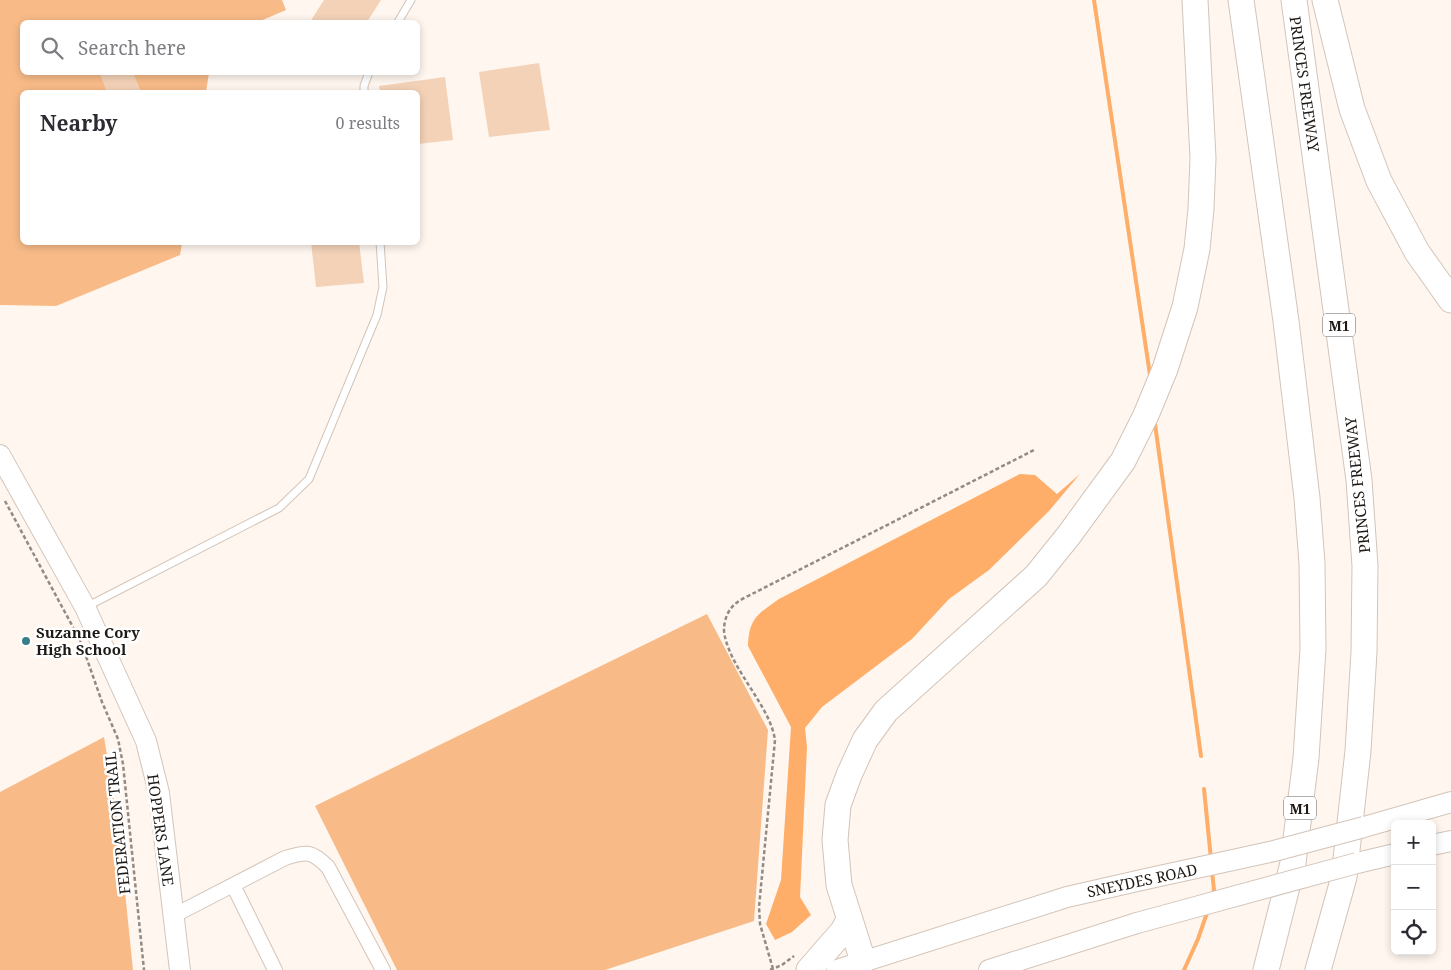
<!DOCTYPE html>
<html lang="en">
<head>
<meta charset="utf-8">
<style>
	body { margin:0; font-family:"Noto Serif",serif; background:#f7f7f7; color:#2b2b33 }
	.controls { position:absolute; right:15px; bottom:15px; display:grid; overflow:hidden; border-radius:8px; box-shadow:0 2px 8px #0003 }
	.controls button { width:45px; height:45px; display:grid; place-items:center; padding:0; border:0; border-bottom:1px solid #e1e1e2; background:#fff; color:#2b2b33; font:25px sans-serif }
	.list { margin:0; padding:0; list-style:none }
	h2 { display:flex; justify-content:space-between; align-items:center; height:65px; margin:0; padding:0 20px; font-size:21px }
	h2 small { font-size:16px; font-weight:400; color:#7c7c81 }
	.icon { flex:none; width:28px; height:28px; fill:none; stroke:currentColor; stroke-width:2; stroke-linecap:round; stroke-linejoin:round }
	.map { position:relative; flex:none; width:1451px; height:970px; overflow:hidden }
	.search { position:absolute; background:#fff; box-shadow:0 2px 8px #0003; left:20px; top:20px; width:400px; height:55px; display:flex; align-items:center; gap:12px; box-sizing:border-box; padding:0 18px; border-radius:8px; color:#7c7c81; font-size:19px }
	.panel { position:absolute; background:#fff; box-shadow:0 2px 8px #0003; left:20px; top:90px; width:400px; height:155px; border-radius:8px }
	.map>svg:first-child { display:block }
	.green { fill:#f8bb88 }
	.water { fill:#feae69 }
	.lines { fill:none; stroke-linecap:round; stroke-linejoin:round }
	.stream { stroke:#feae69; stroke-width:4 }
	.building { fill:#f3d2b8 }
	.lane-casing { stroke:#d2c4b9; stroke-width:9 }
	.street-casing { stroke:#d2c4b9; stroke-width:16 }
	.secondary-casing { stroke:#d2c4b9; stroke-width:22 }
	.highway-casing { stroke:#d2c4b9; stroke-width:27 }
	.path { stroke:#918a85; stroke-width:2.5; stroke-dasharray:4 2.5; stroke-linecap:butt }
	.lane { stroke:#fff; stroke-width:7 }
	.street { stroke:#fff; stroke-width:14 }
	.secondary { stroke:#fff; stroke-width:20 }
	.highway { stroke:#fff; stroke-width:25 }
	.secondary-bridge-casing { stroke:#d2c4b9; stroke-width:22; stroke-linecap:butt }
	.secondary-bridge { stroke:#fff; stroke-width:20 }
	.poi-dot { fill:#387e8a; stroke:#fff; stroke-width:2 }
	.labels { text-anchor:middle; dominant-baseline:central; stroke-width:5; stroke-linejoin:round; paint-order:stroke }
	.shield { fill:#fff; stroke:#625e5b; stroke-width:1 }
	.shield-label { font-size:14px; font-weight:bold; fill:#1e1915 }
	.street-label { font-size:15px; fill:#1e1915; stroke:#fff }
	.poi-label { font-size:15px; font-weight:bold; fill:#1e1915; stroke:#fff; text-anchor:start }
</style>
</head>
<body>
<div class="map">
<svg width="1451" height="970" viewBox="0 0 1451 970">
	<rect width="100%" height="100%" fill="#fff6ef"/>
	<!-- green -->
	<path class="green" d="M0,0H282L286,10L258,22H22V72L209,73L206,92H22V242L182,243L180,255L56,306L0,305Z
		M707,614L768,730L754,921L605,970H397L315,806Z
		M104,737L118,823L133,970H0V792Z"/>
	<!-- water -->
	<path class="water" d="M1020,474L1035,475L1057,494L1080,474L1049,511L989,570L949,599L912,639L822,707L805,728L807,747L800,897L811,915L792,932L775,940L766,924L781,880L791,727L748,646C749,618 758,614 779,599Z"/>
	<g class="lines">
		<!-- stream -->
		<path class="stream" d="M1094,0L1150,375
			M1155,424L1201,756
			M1204,789L1211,859
			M1212,871L1214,890L1212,896
			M1184,970L1198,939L1208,910"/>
	</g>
	<!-- building -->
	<path class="building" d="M324,0H381L367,22H310Z
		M539,63L550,130L489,137L479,72Z
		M99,72H133L141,92H107Z
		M445,77L453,140L418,144V92H380L379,86Z
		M311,242H359L364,283L316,287Z"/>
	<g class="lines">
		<!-- lane casing -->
		<g class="lane-casing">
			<path id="lane" d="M398,22L411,0
				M364,92V86L369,72
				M86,607L279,508L309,479L377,315L383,287L380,242"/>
		</g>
		<!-- street casing -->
		<g class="street-casing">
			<path id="street" d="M233,885L275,970
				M173,916L285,858C307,851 312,851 328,867L383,970"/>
		</g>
		<!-- secondary casing -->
		<g class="secondary-casing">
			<path id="secondary" d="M0,455L85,607L146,741L159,793L180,970
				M1364,827L1451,802
				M1432,845L1451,841
				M1357,863L1395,854
				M837,970L1067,897L1146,879
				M989,970L1137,923"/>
		</g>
		<!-- highway casing -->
		<g class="highway-casing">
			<path id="highway" d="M1241,0L1286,321L1307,498L1312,563L1313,649L1306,758L1293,863L1266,970
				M1294,0L1359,480L1365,566L1364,652L1358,751L1344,877L1318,970
				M1325,0L1352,109L1379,181L1417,252L1451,300
				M863,961L839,885L835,840L838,805L849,775L865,740L886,711L1036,576L1069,535L1123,461L1146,415L1165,369L1185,307L1197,249L1201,209L1203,158L1195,0
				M809,970L843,931L849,920"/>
		</g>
		<!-- path -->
		<path class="path" d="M5,501L81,642L102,702L118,739L123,764L144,970
			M773,969L760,924L759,907L775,740C770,706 733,672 725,637C722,627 726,612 734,605C739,600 748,596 754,593L1036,449
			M770,970L782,965L794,956"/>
		<!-- lane -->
		<use href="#lane" class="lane"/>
		<!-- street -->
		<use href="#street" class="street"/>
		<!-- secondary -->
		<use href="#secondary" class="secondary"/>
		<!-- highway -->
		<use href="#highway" class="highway"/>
		<!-- secondary-bridge casing -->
		<g class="secondary-bridge-casing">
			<path id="secondary-bridge" d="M1146,879L1274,851L1364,827
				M1137,923L1357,863"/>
		</g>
		<!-- secondary-bridge -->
		<use href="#secondary-bridge" class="secondary-bridge"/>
	</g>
	<!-- markers -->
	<circle class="poi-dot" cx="26" cy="641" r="5"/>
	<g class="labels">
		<!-- shield labels -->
		<g class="shield">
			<rect x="1323" y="313.5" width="32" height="23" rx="4"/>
			<rect x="1284" y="796.5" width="32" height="23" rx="4"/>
		</g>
		<g class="shield-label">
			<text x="1339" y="325">M1</text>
			<text x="1300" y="808">M1</text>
		</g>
		<!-- street labels -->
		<g class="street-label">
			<text transform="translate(1305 84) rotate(82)">PRINCES FREEWAY</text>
			<text transform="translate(1357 485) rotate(-96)">PRINCES FREEWAY</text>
			<text transform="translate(117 823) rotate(-96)">FEDERATION TRAIL</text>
			<text transform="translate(161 830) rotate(82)">HOPPERS LANE</text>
			<text transform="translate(1142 880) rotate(-12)">SNEYDES ROAD</text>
		</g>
		<!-- poi labels -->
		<g class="poi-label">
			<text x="36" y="632">Suzanne Cory<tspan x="36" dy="17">High School</tspan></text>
		</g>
	</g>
</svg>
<div class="controls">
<button>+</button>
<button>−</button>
<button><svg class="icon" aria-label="locate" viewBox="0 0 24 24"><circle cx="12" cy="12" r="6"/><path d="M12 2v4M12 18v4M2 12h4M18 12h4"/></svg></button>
</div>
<div class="search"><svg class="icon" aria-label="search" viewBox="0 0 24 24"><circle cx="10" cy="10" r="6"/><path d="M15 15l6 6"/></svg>Search here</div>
<section class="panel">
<h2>Nearby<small>0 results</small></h2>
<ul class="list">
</ul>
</section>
</div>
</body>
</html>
